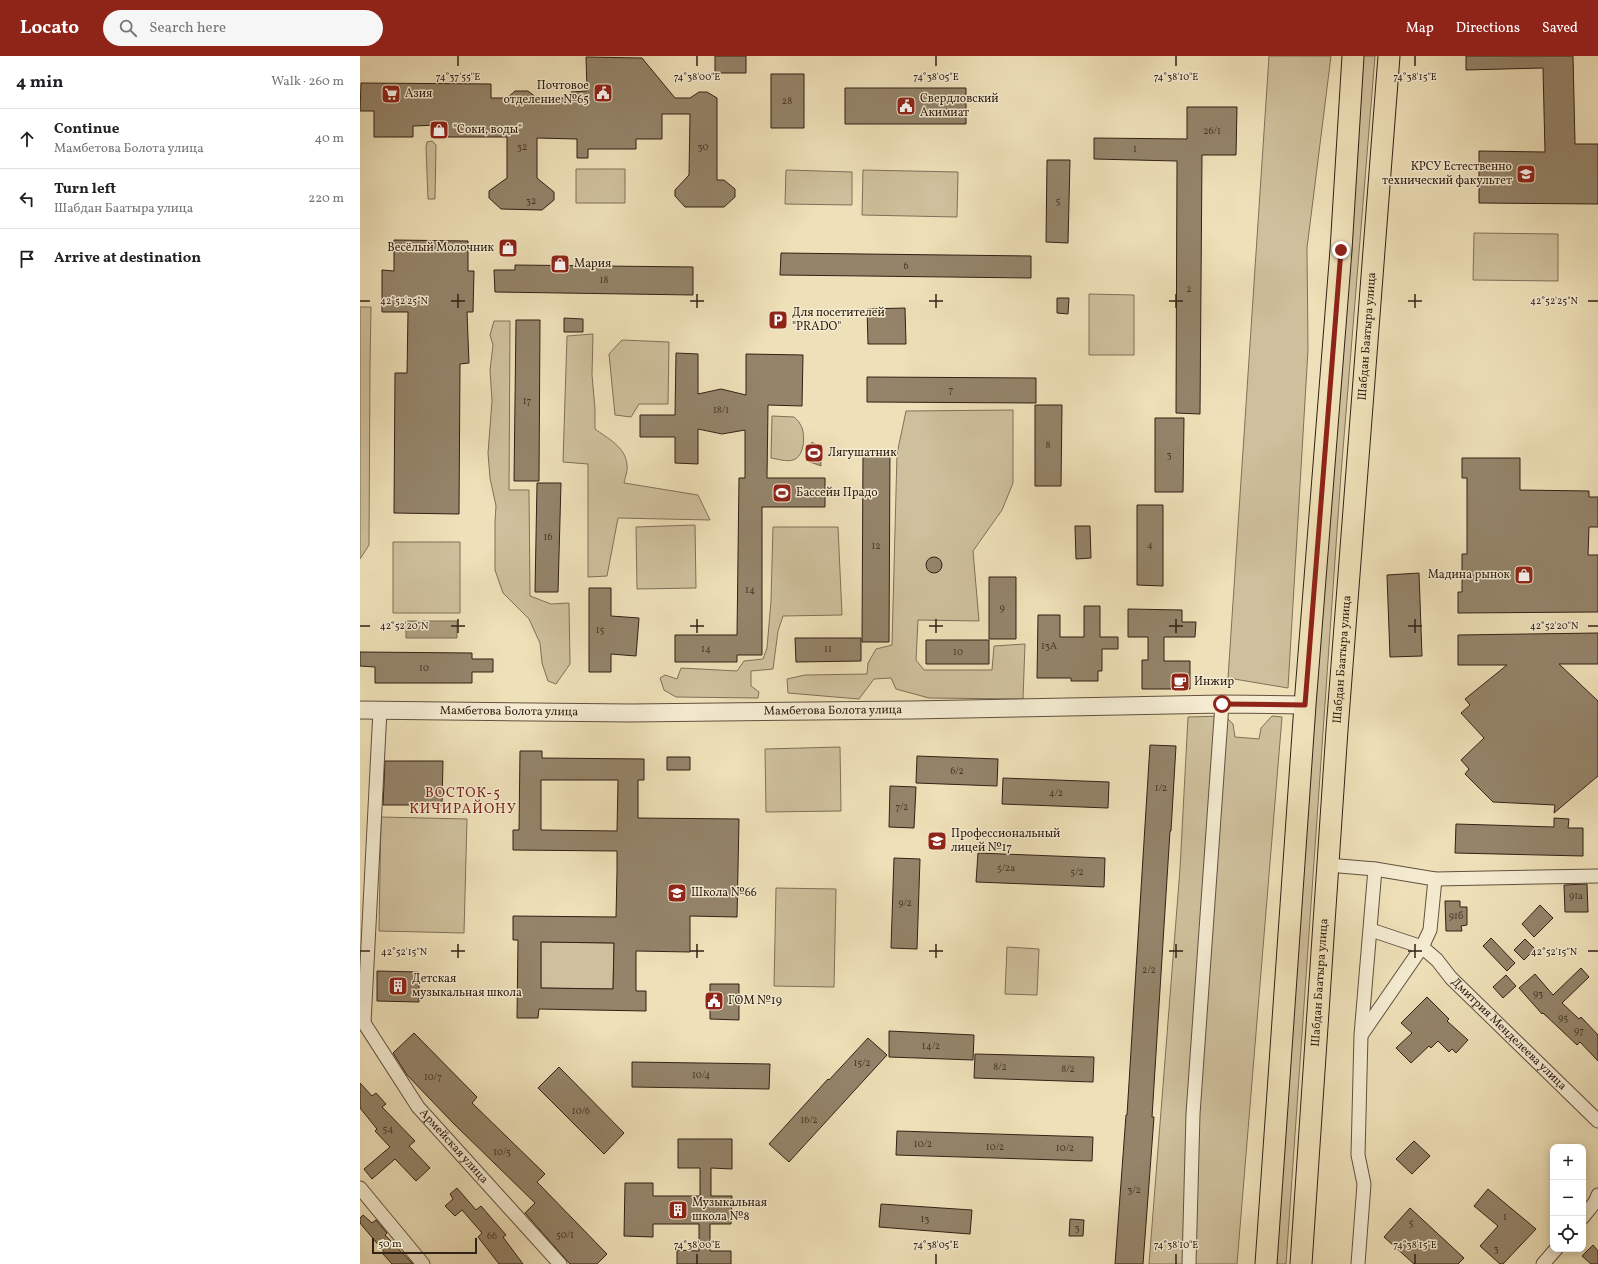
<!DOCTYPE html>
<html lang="en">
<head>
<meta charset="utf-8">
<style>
	body { margin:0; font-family:Vollkorn,serif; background:#f6f6f6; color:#202124 }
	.controls { position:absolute; right:12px; bottom:12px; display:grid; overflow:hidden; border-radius:8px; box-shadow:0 2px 10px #0003 }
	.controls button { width:36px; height:36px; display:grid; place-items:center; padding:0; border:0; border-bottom:1px solid #e0e0e0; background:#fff; color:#202124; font:20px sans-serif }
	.scale { position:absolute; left:12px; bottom:10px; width:105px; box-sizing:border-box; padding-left:4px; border:2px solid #322115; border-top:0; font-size:11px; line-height:14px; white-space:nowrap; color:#322115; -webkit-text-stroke:3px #f4ebd1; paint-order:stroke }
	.stop { position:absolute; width:12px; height:12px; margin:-9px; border:3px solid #8f2418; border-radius:50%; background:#fff }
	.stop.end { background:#8f2418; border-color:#fff; box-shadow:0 1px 4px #0008 }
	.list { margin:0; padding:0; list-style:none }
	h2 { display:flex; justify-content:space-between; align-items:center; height:52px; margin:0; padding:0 16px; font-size:17px }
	h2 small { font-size:13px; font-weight:400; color:#757577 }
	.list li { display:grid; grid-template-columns:26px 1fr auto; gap:12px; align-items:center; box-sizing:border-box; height:60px; padding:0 16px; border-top:1px solid #e0e0e0 }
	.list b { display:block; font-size:15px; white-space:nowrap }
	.list p { margin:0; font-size:13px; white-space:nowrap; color:#757577 }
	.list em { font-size:13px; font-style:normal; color:#757577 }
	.icon { flex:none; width:22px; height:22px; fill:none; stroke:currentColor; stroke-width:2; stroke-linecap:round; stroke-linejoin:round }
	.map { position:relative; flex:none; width:1238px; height:1208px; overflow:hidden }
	header { display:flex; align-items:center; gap:24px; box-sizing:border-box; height:56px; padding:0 20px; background:#8f2418; color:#fff }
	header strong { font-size:19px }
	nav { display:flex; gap:22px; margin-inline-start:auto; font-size:14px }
	.search { width:280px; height:36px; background:#f6f6f6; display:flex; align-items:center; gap:10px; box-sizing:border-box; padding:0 14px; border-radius:22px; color:#757577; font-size:15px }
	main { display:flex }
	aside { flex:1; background:#fff }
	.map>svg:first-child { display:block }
	.green { fill:#cec09c; stroke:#807058 }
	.water { fill:#ae9f81; stroke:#7c6d56 }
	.building { fill:#94846a; stroke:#322115; fill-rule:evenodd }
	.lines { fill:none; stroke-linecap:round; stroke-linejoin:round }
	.minor-casing { stroke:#61513e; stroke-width:15 }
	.tertiary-casing { stroke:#61513e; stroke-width:19 }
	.primary-casing { stroke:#322115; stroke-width:23 }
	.minor { stroke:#f4ebd1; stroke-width:13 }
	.tertiary { stroke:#f4ebd1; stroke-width:17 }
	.primary { stroke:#eee0b8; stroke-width:21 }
	.route { stroke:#8f2418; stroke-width:5 }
	.ticks { fill:none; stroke:#322115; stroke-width:1.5 }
	.labels { text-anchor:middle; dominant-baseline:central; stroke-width:3; stroke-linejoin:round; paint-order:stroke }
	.number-label { font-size:10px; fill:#4a3a2a }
	.poi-label { font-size:12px; fill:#322115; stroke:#f4ebd1; text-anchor:start }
	.street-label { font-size:12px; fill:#322115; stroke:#f4ebd1 }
	.quarter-label { font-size:14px; letter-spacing:1px; fill:#7a1f14; stroke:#f4ebd1 }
	.ticks-label { font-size:10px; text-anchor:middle; fill:#322115; stroke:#f4ebd1; stroke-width:3; stroke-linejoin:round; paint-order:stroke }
</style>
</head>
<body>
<header>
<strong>Locato</strong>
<div class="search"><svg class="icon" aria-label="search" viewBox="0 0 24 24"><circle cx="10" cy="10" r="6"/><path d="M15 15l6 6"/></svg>Search here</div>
<nav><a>Map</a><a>Directions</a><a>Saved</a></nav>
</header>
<main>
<aside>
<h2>4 min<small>Walk · 260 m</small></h2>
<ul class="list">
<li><svg class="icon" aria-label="ahead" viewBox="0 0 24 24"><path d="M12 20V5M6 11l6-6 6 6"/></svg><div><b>Continue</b><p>Мамбетова Болота улица</p></div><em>40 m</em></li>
<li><svg class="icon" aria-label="left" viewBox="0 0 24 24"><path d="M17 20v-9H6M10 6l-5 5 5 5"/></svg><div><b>Turn left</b><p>Шабдан Баатыра улица</p></div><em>220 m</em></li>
<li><svg class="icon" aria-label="arrive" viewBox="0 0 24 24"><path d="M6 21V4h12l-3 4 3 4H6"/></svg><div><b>Arrive at destination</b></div></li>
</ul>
</aside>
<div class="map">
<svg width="1238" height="1208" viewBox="0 0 1238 1208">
	<rect width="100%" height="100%" fill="#eee0b8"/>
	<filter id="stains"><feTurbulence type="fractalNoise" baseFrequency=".005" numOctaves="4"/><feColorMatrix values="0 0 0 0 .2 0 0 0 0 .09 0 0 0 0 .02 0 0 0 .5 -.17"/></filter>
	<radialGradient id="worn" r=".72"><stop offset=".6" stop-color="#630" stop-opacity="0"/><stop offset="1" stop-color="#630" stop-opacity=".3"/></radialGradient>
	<!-- green -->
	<path class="green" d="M909,0H971L947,192L948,294L928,632L868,622Z
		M1003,0H1015L981,418L926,1208H916L940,814Z
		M72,85L76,89L75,143H68L66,91L67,86Z
		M216,113H265V147H216Z
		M426,114L492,116V149L425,148Z
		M503,114L598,116L597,161L502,159Z
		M1114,177L1198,178V225L1113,224Z
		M729,238L774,239V299H729Z
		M0,251H11L10,310L9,489L0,503Z
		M134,265H150L149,434H169L170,540L191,548L209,547L210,608L196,628L188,625L182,607L180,587L169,563L143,537L135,514V466L136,450L130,422L128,397L132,345L130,314L133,289L130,279Z
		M233,278L232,319L235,353V373C247,382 266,391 267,409C268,415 265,421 264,427L338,439L350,464L258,462L247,520L228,521V408L203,406L207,280Z
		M262,284L309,286L308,348H279L271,361L255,359L249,298Z
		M653,354V427L642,454L613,495L619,565L558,564L556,604L564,614H632L634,590L665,588L663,643L569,642L536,633L531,622L514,623L499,643L428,637L427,623L445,619L507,618L508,607L516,593L532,589L537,398L546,355Z
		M412,360L434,361C436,363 439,365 440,368C446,376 445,401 433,404C426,406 418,403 411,402Z
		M335,469L336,532L277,533L276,471Z
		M413,471H478L482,559L423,560L418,575L413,613L391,615V630L399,636L398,642L316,641L304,634L300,622L305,619L317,623L321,612L377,615L384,605L403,603L407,592L411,545Z
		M33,486H100V557H33Z
		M865,660L873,668L875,681L899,683L901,672L912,660L922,661L877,1208H789L820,813L828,661Z
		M480,691L481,755L406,756L405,693Z
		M21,761L107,763L104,877L19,875Z
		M416,832L476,833L474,931L414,930Z
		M181,886L254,887L253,933L181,932Z
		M647,891L679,893L677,939L645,938Z"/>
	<!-- water -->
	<path class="water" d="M452,386L460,391L461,410L450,406L445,400L449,394Z
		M46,565H97V582H46Z"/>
	<!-- building -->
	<path class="building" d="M355,0H386V17H355Z
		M1106,0H1213L1215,88H1238V148L1119,147V95L1185,96L1183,12L1106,14Z
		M226,1L282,2L315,42H330L339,36H347L357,42V124H364L375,133V141L364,151H325L315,140V134L329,119L330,58H302V83H276V93H228V102H217V83L177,82V122L194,136V144L182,154L141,153L129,142V135L147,122V81H79V69L53,70V81H14V55H0L1,27L131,28V42H147L155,35H168L177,42H211V36L227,35Z
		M411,18H444V72H411Z
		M485,32H606V68H485Z
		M827,51H877L876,99H842L840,358L816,357L817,105L734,103V82L827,83Z
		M687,104H710L708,187L686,186Z
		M34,184L108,185V215H114L113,256H107L109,307L100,308L99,458L34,457L35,317H47L48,256H22V214L34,215Z
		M421,197L671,200V222L420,219Z
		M155,209L333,211V239L135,236L134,214H155Z
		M697,242H709L708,258L697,257Z
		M545,252L546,288H508L507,253Z
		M204,262L223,263V276H204Z
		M156,264H180L179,425H154Z
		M316,297L338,298V338L361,333L386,339V298L443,299L442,350L408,349L407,422H465V451H402V599H377V606H315V579H377L379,422H385V374L362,378L338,373V408L315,407V381H280V359H315Z
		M507,321L676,322V347L507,346Z
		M675,349H702L701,430H675Z
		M795,362H824L823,436H795Z
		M503,395H530L529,586H502Z
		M1102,402H1160V434L1229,435V441H1238V471H1229L1228,499H1238V556L1098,557V536H1102V498H1107V422H1102Z
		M177,427H201L198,536H175Z
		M777,449H803V530L777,529Z
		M715,470H730L731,502L716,503Z
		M566 509a8 8 0 1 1 16 0a8 8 0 1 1-16 0Z
		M1059,517L1062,600L1030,601L1027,519Z
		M629,521H656V583H629Z
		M229,532H251V560L279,562L276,600L251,598V616H229Z
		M724,550H740V581H758V593H742V615H738V625H711V622H677L678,559H700V581H724Z
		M768,553L822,554V566H836L835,581H804V605H830V633H782V604H788V581H768Z
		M1238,577V608H1199L1238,645V720L1194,757L1195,749L1133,746L1105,718L1109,713L1101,704L1124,682L1101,657L1110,649L1105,643L1147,609H1098V579Z
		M435,582H501V605L436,606Z
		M566,584H629V608H566Z
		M0,596L112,597V603H133V616H112V627H15V611L0,610Z
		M790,689L816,690L811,775H810L792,1061H794L783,1208H755L766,1059H767Z
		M160,695H182V702L284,703V724H278V762L379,763L377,861L330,860V896L276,895V935H286V955L179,953L178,962H157L158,884H153V860L256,861L257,815V795L153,794V774H159ZM181,724H258L257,775L181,774ZM181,886L254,887L253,933L181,932Z
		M557,700L638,703L637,730L556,727Z
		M307,701H330V714H307Z
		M25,705H83L82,749H23Z
		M643,722L749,726L748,752L642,748Z
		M530,730L556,731L554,772L529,771Z
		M1194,762L1209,763L1208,772H1223V800L1095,797L1096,768L1194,771Z
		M618,797L745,802L744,831L616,826Z
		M534,802L560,803L557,893L531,892Z
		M1227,828L1228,856H1205L1204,829Z
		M1085,845H1100V851H1107V869L1101,870L1102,875H1086Z
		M1180,849L1193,862L1174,881L1162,868Z
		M1131,882L1155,907L1147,915L1123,890Z
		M1165,883L1175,893L1164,904L1154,894Z
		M1221,912L1229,921L1202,947L1219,963L1221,961L1238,979V1005L1220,986L1217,989L1183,957L1182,958L1159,932L1175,918L1193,939Z
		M17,915L59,916V946L17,945Z
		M1146,919L1156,930L1143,942L1133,931Z
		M350,928H379V964L350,963Z
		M1067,941L1089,963L1087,965L1108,984L1096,997L1092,993L1089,996L1078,985L1071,992L1069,990L1051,1007L1036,992L1052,977L1041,967Z
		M529,975L614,979L613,1004L529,1001Z
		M54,977L117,1041L112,1047L185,1118L177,1126L247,1198L237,1208H210L165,1157L175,1147L93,1067L47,1019L33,997Z
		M508,982L527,999L429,1106L409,1088L468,1023L469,1024Z
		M615,998L734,1001L733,1026L614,1022Z
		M272,1006L410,1008L409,1033L272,1031Z
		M199,1011L264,1077L244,1098L178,1032Z
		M0,1027L12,1040L16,1037L26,1048L22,1051L55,1085L49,1090L70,1112L56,1125L35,1103L12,1123L4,1113L30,1091L15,1075L17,1073L0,1052Z
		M537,1075L733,1081L732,1105L536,1099Z
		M318,1083H372V1113L351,1112V1140H372L371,1168H350V1195H371V1208H317V1194L339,1195V1168H293V1181L264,1180L265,1127H293V1140H340V1112H318Z
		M1054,1085L1070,1100L1052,1118L1036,1103Z
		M97,1132L116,1154L121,1150L146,1179L143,1181L163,1208H139L118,1181L122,1177L102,1154L95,1160L85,1150L93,1143L90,1138Z
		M1128,1133L1176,1173L1143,1208H1140L1120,1190L1138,1170L1114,1150Z
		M521,1148L612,1154L610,1178L519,1171Z
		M1050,1152L1104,1202L1098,1208H1054L1024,1181Z
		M3,1159L12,1167L16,1164L27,1177L25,1179L53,1208H32L23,1198L25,1197L0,1167V1162Z
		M710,1163L724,1164L723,1180H709Z
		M1233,1189L1238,1195V1208H1231L1222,1200Z"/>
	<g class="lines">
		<!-- minor casing -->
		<g class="minor-casing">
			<g id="minor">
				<path d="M968,809L1015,813L1075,823L1238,820"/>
				<path id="s1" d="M1011,874L1062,891L1077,904L1091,922L1238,1065"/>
				<path id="s2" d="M0,966L4,967L58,1051L200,1208"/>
				<path d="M4,967L20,654"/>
				<path d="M1002,978L1062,891L1070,874L1075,823"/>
				<path d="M0,1132L63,1208"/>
				<path d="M1223,1161L1235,1146L1238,1139"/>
				<path d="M829,1208L833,1058L862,648"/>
				<path d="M998,1208L1004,1128L998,1099L1001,979L1015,813"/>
				<path d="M1183,1208L1196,1193"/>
			</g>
		</g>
		<!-- tertiary casing -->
		<g class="tertiary-casing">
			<g id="tertiary">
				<path id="s3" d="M0,654L270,657L551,654L862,648L945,649"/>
			</g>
		</g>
		<!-- primary casing -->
		<g class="primary-casing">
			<g id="primary">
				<path d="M906,1208L945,649L981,194L993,0"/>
				<path id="s4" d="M941,1208L977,674L1029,0"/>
			</g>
		</g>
		<!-- minor -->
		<use href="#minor" class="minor"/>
		<!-- tertiary -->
		<use href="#tertiary" class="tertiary"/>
		<!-- primary -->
		<use href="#primary" class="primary"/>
	</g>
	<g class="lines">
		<!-- route -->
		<path class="route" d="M862,648L945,649L981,194"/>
	</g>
	<!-- ticks -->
	<path class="ticks" d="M98,0V10M337,0V10M576,0V10M816,0V10M1055,0V10M98,238V252M337,238V252M576,238V252M816,238V252M1055,238V252M0,245H10M91,245H105M330,245H344M569,245H583M809,245H823M1048,245H1062M1228,245H1238M98,563V577M337,563V577M576,563V577M816,563V577M1055,563V577M0,570H10M91,570H105M330,570H344M569,570H583M809,570H823M1048,570H1062M1228,570H1238M98,888V902M337,888V902M576,888V902M816,888V902M1055,888V902M0,895H10M91,895H105M330,895H344M569,895H583M809,895H823M1048,895H1062M1228,895H1238M337,1198V1208M576,1198V1208M816,1198V1208M1055,1198V1208"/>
	<!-- icons -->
	<defs>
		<g id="civic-square" transform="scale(1)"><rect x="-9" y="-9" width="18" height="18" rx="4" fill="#8f2418" stroke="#f4ebd1"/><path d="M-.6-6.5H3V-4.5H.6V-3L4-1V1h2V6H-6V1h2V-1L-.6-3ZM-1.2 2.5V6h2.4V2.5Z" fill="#fff"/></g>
		<g id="supermarket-square" transform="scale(1)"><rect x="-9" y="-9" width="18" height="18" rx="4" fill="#8f2418" stroke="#f4ebd1"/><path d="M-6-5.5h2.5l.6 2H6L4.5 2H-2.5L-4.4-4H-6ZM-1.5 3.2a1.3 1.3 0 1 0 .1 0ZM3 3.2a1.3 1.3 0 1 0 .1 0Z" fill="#fff"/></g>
		<g id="shop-square" transform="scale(1)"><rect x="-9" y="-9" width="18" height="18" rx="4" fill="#8f2418" stroke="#f4ebd1"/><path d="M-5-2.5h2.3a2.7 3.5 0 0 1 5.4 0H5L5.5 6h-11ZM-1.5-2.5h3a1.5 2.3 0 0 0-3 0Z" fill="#fff"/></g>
		<g id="university-square" transform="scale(1)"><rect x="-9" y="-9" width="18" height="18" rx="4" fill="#8f2418" stroke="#f4ebd1"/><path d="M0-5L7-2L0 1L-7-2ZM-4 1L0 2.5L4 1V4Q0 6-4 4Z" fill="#fff"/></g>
		<g id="parking-square" transform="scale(1)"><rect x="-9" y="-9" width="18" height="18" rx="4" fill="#8f2418" stroke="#f4ebd1"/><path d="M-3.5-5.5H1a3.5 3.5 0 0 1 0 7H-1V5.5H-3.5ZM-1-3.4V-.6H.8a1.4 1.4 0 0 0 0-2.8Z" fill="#fff"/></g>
		<g id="stadium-square" transform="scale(1)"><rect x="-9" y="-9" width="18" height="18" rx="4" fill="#8f2418" stroke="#f4ebd1"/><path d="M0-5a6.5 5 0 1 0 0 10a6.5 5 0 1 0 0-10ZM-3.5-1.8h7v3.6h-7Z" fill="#fff"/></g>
		<g id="cafe-square" transform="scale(1)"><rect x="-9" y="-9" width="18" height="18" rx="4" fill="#8f2418" stroke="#f4ebd1"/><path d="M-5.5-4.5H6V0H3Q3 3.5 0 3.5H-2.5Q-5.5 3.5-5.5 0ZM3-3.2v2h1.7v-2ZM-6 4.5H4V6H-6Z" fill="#fff"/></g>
		<g id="school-square" transform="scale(1)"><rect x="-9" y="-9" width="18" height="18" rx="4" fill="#8f2418" stroke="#f4ebd1"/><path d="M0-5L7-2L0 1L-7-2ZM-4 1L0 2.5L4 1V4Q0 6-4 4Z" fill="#fff"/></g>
		<g id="building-square" transform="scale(1)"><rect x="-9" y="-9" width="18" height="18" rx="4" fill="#8f2418" stroke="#f4ebd1"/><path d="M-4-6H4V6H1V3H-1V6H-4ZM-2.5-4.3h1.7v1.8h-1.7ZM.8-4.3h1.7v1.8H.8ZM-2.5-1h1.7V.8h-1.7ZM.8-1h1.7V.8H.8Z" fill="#fff"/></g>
	</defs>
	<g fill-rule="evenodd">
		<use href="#civic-square" x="243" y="37"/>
		<use href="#supermarket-square" x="31" y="38"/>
		<use href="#civic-square" x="546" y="50"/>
		<use href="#shop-square" x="79" y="74"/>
		<use href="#university-square" x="1166" y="118"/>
		<use href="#shop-square" x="148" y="192"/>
		<use href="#shop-square" x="200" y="208"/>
		<use href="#parking-square" x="418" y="264"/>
		<use href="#stadium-square" x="454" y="397"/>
		<use href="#stadium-square" x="422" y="437"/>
		<use href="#shop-square" x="1164" y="519"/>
		<use href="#cafe-square" x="820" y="626"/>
		<use href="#university-square" x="577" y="785"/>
		<use href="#school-square" x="317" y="837"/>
		<use href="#building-square" x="38" y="930"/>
		<use href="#civic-square" x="354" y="945"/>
		<use href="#building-square" x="318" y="1154"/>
	</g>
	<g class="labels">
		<!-- number labels -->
		<g class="number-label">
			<text x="427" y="45">28</text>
			<text x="852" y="75">26/1</text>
			<text x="162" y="91">32</text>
			<text x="343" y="91">30</text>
			<text x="775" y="93">1</text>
			<text x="171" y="145">32</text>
			<text x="698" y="145">5</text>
			<text x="546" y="210">6</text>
			<text x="244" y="224">18</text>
			<text x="829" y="233">2</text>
			<text x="591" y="334">7</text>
			<text x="167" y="345">17</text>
			<text x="361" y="354">18/1</text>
			<text x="688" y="389">8</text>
			<text x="809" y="399">3</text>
			<text x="188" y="481">16</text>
			<text x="790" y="489">4</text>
			<text x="516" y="490">12</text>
			<text x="390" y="534">14</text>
			<text x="642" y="552">9</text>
			<text x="240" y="574">15</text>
			<text x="689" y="590">13А</text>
			<text x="346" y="593">14</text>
			<text x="468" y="593">11</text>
			<text x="598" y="596">10</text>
			<text x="64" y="612">10</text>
			<text x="597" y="715">6/2</text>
			<text x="801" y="732">1/2</text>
			<text x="696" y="737">4/2</text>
			<text x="542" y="751">7/2</text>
			<text x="646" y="812">5/2а</text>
			<text x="717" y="816">5/2</text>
			<text x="1216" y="840">91а</text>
			<text x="545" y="847">9/2</text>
			<text x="1096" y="860">91б</text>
			<text x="789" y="914">2/2</text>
			<text x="1178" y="938">93</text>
			<text x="1203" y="962">95</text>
			<text x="1219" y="975">97</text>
			<text x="571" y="990">14/2</text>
			<text x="502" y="1007">15/2</text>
			<text x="640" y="1011">8/2</text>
			<text x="708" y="1013">8/2</text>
			<text x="341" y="1019">10/4</text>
			<text x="73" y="1021">10/7</text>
			<text x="221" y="1055">10/6</text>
			<text x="449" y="1064">16/2</text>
			<text x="28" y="1073">54</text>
			<text x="563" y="1088">10/2</text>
			<text x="635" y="1091">10/2</text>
			<text x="705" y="1092">10/2</text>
			<text x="142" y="1096">10/5</text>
			<text x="774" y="1134">3/2</text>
			<text x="1145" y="1161">1</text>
			<text x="565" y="1163">13</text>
			<text x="1051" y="1167">5</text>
			<text x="717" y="1172">3</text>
			<text x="205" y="1179">50/1</text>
			<text x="132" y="1180">66</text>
			<text x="1136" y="1193">3</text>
		</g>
		<!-- poi labels -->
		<g class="poi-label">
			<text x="229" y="30" text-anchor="end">Почтовое<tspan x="229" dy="14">отделение №65</tspan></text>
			<text x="45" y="38">Азия</text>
			<text x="560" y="43">Свердловский<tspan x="560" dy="14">Акимиат</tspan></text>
			<text x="93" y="74">"Соки, воды"</text>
			<text x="1152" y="111" text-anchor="end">КРСУ Естественно<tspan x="1152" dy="14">технический факультет</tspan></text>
			<text x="134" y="192" text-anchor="end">Весёлый Молочник</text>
			<text x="214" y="208">Мария</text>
			<text x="432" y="257">Для посетителей<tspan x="432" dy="14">"PRADO"</tspan></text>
			<text x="468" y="397">Лягушатник</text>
			<text x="436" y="437">Бассейн Прадо</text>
			<text x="1150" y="519" text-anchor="end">Мадина рынок</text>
			<text x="834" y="626">Инжир</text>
			<text x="591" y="778">Профессиональный<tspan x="591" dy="14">лицей №17</tspan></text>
			<text x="331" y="837">Школа №66</text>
			<text x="52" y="923">Детская<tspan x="52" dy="14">музыкальная школа</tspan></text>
			<text x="368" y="945">ГОМ №19</text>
			<text x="332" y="1147">Музыкальная<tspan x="332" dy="14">школа №8</tspan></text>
		</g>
		<!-- street labels -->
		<g class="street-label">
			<text stroke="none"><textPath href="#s4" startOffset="930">Шабдан Баатыра улица</textPath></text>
			<text stroke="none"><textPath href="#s4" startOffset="606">Шабдан Баатыра улица</textPath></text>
			<text stroke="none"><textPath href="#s3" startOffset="473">Мамбетова Болота улица</textPath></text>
			<text stroke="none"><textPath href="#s3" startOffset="149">Мамбетова Болота улица</textPath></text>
			<text stroke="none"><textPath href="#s4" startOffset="282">Шабдан Баатыра улица</textPath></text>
			<text stroke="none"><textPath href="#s1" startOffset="177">Дмитрия Менделеева улица</textPath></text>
			<text stroke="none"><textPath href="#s2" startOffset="157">Армейская улица</textPath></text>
		</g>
		<!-- quarter labels -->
		<g class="quarter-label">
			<text x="103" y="737">ВОСТОК-5<tspan x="103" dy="16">КИЧИРАЙОНУ</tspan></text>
		</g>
	</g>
	<g class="ticks-label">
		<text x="98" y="24">74°37'55"E</text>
		<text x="337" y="24">74°38'00"E</text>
		<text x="576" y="24">74°38'05"E</text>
		<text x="816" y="24">74°38'10"E</text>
		<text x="1055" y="24">74°38'15"E</text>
		<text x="44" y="248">42°52'25"N</text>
		<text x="1194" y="248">42°52'25"N</text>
		<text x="44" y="573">42°52'20"N</text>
		<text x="1194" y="573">42°52'20"N</text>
		<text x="44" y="899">42°52'15"N</text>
		<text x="1194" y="899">42°52'15"N</text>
		<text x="337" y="1192">74°38'00"E</text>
		<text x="576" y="1192">74°38'05"E</text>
		<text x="816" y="1192">74°38'10"E</text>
		<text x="1055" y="1192">74°38'15"E</text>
	</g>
	<rect width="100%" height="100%" filter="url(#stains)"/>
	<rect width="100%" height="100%" fill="url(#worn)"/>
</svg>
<div class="controls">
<button>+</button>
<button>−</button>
<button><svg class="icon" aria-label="locate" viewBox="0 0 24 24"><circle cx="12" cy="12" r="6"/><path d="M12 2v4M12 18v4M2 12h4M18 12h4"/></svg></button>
</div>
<div class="scale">50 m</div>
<div class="stop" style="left:862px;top:648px"></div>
<div class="stop end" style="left:981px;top:194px"></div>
</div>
</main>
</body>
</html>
